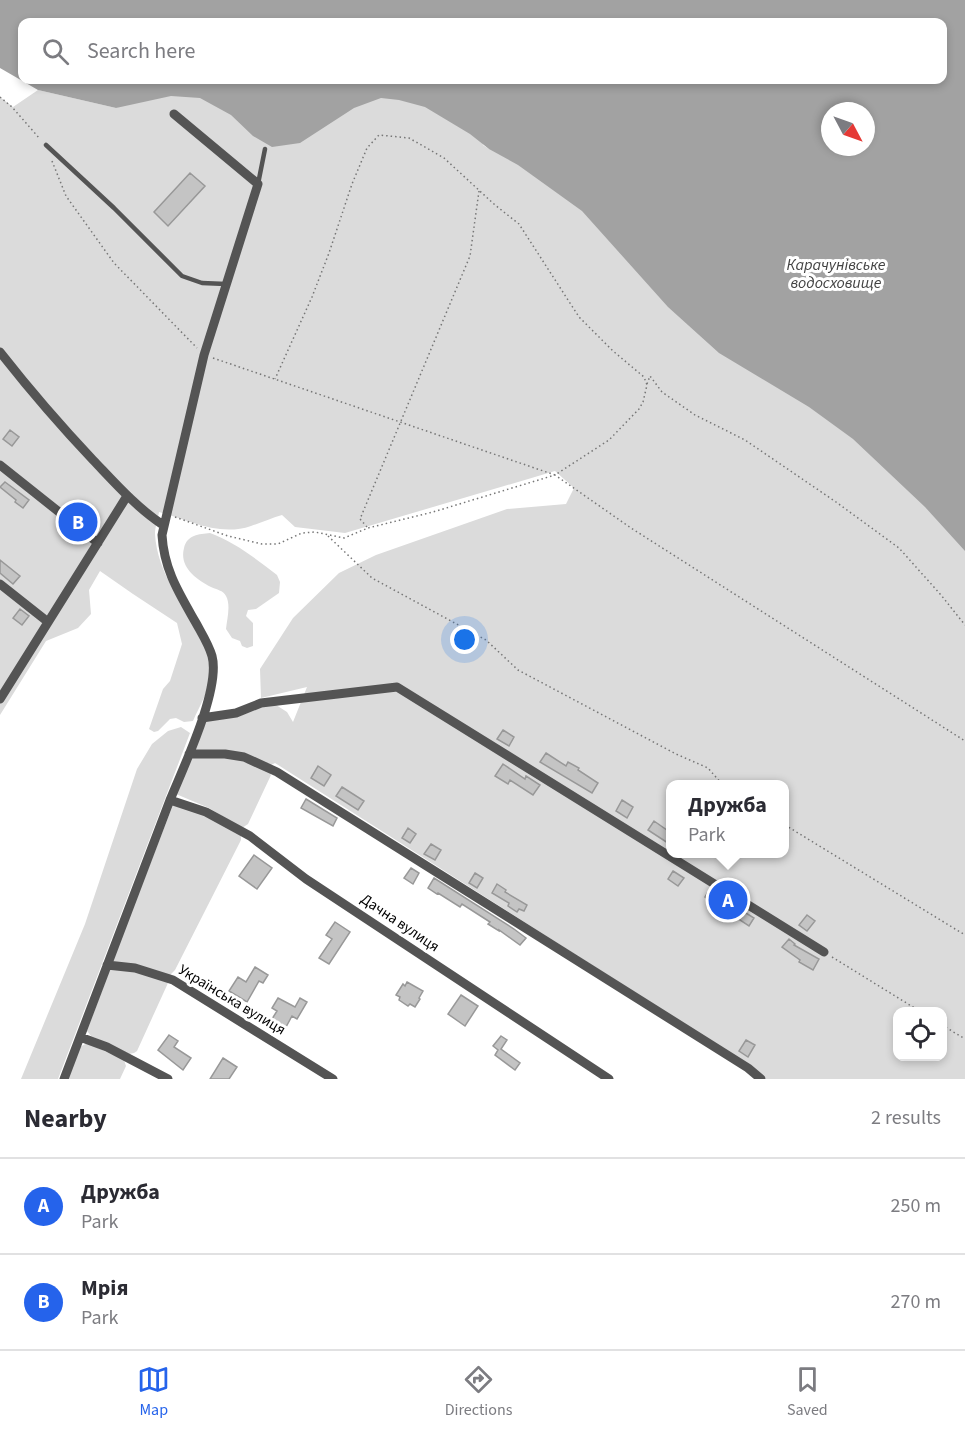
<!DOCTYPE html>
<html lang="en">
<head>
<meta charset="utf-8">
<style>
	body { margin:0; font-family:"Source Sans 3",sans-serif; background:#f7f7f7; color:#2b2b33 }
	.controls { position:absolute; right:18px; bottom:18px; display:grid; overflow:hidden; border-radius:12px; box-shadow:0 3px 9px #0003 }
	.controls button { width:54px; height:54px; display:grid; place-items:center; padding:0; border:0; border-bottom:2px solid #e1e1e2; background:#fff; color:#2b2b33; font:30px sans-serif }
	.compass { position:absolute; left:821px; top:102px; width:54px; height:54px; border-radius:50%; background:#fff; box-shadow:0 3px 9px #0003; rotate:131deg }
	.you { position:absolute; left:465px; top:640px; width:21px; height:21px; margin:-15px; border:4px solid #fff; border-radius:50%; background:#1a73e8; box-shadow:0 0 0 9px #1a73e833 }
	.badge { display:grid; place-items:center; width:39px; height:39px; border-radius:50%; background:#2563eb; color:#fff; font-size:20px; font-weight:700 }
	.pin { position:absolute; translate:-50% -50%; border:3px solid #fff; box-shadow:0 2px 6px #0006 }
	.popup { position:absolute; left:666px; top:780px; width:123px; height:78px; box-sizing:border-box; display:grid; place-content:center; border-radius:12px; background:#fff; filter:drop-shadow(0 2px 4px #0005); font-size:20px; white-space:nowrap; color:#7c7c81 }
	.popup b { font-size:22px; color:#2b2b33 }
	.popup::after { content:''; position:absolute; left:50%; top:100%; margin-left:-12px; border:12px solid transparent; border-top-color:#fff }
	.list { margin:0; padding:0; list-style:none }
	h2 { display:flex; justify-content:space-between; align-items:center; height:78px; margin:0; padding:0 24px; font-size:26px }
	h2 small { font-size:20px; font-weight:400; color:#7c7c81 }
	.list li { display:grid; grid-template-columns:39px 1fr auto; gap:18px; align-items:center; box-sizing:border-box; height:96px; padding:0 24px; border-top:2px solid #e1e1e2 }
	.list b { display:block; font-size:22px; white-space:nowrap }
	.list p { margin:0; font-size:20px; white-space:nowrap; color:#7c7c81 }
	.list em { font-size:20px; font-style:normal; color:#7c7c81 }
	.icon { flex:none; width:33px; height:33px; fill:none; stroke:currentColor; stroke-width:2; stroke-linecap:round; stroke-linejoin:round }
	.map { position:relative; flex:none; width:965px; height:1079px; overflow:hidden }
	.search { position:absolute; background:#fff; box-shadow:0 3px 9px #0003; left:18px; right:18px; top:18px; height:66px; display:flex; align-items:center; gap:15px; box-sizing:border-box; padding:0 21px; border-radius:12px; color:#7c7c81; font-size:22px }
	.sheet { height:270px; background:#fff }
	nav { display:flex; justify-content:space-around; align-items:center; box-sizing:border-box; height:84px; border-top:2px solid #e1e1e2; background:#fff; font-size:16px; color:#7c7c81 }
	nav a { display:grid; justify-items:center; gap:3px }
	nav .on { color:#2563eb }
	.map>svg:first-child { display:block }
	.green { fill:#dbdbdb; fill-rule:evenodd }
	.water { fill:#a2a2a2; fill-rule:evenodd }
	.building { fill:#c4c4c4; stroke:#989898; stroke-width:1.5 }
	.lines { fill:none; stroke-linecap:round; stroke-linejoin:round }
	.path { stroke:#767676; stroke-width:1.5; stroke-dasharray:1.5 3; stroke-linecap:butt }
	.lane { stroke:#545454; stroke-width:4.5 }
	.street { stroke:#545454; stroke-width:9 }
	.labels { text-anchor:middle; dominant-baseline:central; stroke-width:6; stroke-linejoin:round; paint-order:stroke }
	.street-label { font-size:15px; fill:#000; stroke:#fff }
	.water-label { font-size:16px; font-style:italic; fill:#434343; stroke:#fff }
</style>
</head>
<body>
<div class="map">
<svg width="965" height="1079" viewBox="0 0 965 1079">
	<rect width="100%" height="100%" fill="#fff"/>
	<!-- green -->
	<path class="green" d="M173,80H467L483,145L489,149L497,140L965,490V1079H766L749,1065L275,763L271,765L194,750L206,721L273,703L287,712L293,722L307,687L261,698L260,669L293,618L339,573L376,555L507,509L566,504L574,488L555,471L345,533L295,527L282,515C271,518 261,523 251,526C219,537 189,520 159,512C158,519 155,527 155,534C157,573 184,605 201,639C205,648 211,658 211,669C212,686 200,705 193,721L184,722L176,718L170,719L158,731L154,732L149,729L163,689L170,681L182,644L177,623L133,594L100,571L89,590L91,614L78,628L46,641L0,715V97L13,107L38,90L116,108ZM671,784H785V854H671ZM898,1012H942V1056H898Z
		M210,533C235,542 256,559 277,575L280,582L279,593L256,609L248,610L246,616L253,623V646L247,648L242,646L240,641L232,638L226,629C227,619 231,605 226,596C223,590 217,590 211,587C196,579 179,567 184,548C187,535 199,534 210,533Z
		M181,727L190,733L58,1079H21L85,924L137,769L152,744L168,731Z
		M191,757H224L243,760L269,772L271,775L248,824L242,828L209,808L176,794Z
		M173,805L205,815L241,836V840L175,970L170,975L112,962Z
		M110,969L133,971L166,981L168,983L137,1051L134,1053L129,1054L112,1045L91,1036L87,1031Z
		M87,1043L124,1060L126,1066L120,1079H67L80,1047Z"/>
	<!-- water -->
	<path class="water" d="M0,0H965V551L925,507L853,439L809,407L719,353L668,307L582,211L518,165L489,149L470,134L425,107L399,100L381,98L354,108L300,143L272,147L253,136L231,115L200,98L171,96L116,108L38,90L0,68ZM22,22H942V80H22ZM830,111H866V147H830Z"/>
	<!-- building -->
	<path class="building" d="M190,173L205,186L168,226L154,212Z
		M10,430L19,437L12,446L3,439Z
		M5,482L29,500L23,508L15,502L16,500L0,487Z
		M0,560L20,576L13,584L0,573Z
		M20,609L29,616L22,625L13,618Z
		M503,730L514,737L509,746L497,739Z
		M546,753L566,766L568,762L579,768L578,770L598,783L592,793L540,762Z
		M503,764L525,779L526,776L540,785L533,795L510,780L508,784L495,776Z
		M318,766L331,775L324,786L311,778Z
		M342,787L364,801L358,810L336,796Z
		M306,799L337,818L333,826L301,808Z
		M622,800L633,807L627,818L616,811Z
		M654,821L671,833V845L648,830Z
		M408,828L416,834L410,843L402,838Z
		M431,844L441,850L435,860L424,854Z
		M254,855L272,868L257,889L239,876Z
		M411,868L419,873L413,884L404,878Z
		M673,871L684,878L678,886L668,879Z
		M475,873L483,878L477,888L469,883Z
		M434,878L514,929L526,938L520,945L499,930V931L488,924L490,922L462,904L460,907L438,893L437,894L428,888Z
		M497,884L506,890L505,892L527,905L524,911L519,909L517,912L508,906L509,903L492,893Z
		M709,890L754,918L749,926L705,897Z
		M807,915L815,921L807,931L799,925Z
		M335,922L350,932L329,964L319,958L332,939L326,935Z
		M789,939L795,944L794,945L819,959L813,970L799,962L800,960L782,947Z
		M255,967L268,975L263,983L259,981L247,1002L229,991L238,977L246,982Z
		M407,982L423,991L419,998L420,999L415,1007L410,1004L408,1006L399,1000L400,997L396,995L403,984L405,986Z
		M461,995L478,1006L465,1026L448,1014Z
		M278,998L295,1007L300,998L307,1002L297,1019L292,1016L286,1027L272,1019L277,1011L272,1008Z
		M169,1035L178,1041L174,1047L191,1058L183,1070L158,1050Z
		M501,1036L507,1040L501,1049L520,1063L515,1070L495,1055L498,1050L493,1046Z
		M746,1040L755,1045L748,1057L739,1051Z
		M223,1058L237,1067L229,1079H210Z"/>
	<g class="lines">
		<!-- path -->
		<path class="path" d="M0,97L12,107L40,139
			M52,161L66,196L114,263L197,348
			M213,358C327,397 441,436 555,475L609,440L639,409L643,402L647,385L644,377L613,351L579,317L519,224L495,205L444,158L409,138L379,135L367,148L352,184L329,253L312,297L275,379
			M647,384L650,376L662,392L695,415L745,440L836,502L899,548L941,595L965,625
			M175,517L228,536L262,544H278L302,533L315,532L344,538L368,528L433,512L555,475L631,528L965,741
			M367,527L360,519L470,256L479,191
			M328,536L372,578L486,640L518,670L676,754L708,768L722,784
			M785,825L965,935
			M832,957L921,1012
			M942,1025L965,1039"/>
		<!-- lane -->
		<path class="lane" d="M46,145L114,208L182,276L202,283L226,284
			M258,184L265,149"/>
		<!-- street -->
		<path class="street" d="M0,352C29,389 60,425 93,460C115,483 136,507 163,525
			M0,465L98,543
			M0,584L48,622
			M0,699L127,496
			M202,718L236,713L261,703L397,687L824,952
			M189,754H225L244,757L277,772L748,1068L761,1079
			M170,800L206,812L250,836L306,879L609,1079
			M107,965L135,968L173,980L333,1079
			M80,1037L107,1047L168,1079
			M64,1079L170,800C183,768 221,689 212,656C209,645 202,634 196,623C179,593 164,570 162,535L204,355L258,184L174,114"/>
	</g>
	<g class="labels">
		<!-- street labels -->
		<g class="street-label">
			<text transform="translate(400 923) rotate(34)">Дачна вулиця</text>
			<text transform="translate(232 1000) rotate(31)">Українська вулиця</text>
		</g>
		<!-- water labels -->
		<g class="water-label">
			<text x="836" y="265">Карачунівське<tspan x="836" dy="18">водосховище</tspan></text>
		</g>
	</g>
</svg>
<div class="controls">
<button><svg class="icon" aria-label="locate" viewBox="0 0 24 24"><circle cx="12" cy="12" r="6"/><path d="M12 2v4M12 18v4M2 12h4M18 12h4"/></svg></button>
</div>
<svg class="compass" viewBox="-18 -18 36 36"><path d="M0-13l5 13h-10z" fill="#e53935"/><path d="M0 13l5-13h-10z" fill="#7c7c81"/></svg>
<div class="you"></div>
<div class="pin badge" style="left:728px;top:900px">A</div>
<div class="popup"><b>Дружба</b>Park</div>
<div class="pin badge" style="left:78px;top:522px">B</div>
<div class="search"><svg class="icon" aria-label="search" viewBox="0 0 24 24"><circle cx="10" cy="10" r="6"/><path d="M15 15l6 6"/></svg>Search here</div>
</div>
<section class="sheet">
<h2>Nearby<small>2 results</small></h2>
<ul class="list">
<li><span class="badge">A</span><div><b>Дружба</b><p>Park</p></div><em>250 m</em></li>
<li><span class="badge">B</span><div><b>Мрія</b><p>Park</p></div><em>270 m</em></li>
</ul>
</section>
<nav>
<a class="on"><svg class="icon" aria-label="map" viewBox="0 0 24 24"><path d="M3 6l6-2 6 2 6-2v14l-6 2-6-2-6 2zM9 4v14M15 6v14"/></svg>Map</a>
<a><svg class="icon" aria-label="directions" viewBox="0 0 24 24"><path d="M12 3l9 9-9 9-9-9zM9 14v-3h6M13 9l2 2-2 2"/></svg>Directions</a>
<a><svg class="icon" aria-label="saved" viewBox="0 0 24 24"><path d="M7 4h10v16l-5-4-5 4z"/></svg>Saved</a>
</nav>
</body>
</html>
